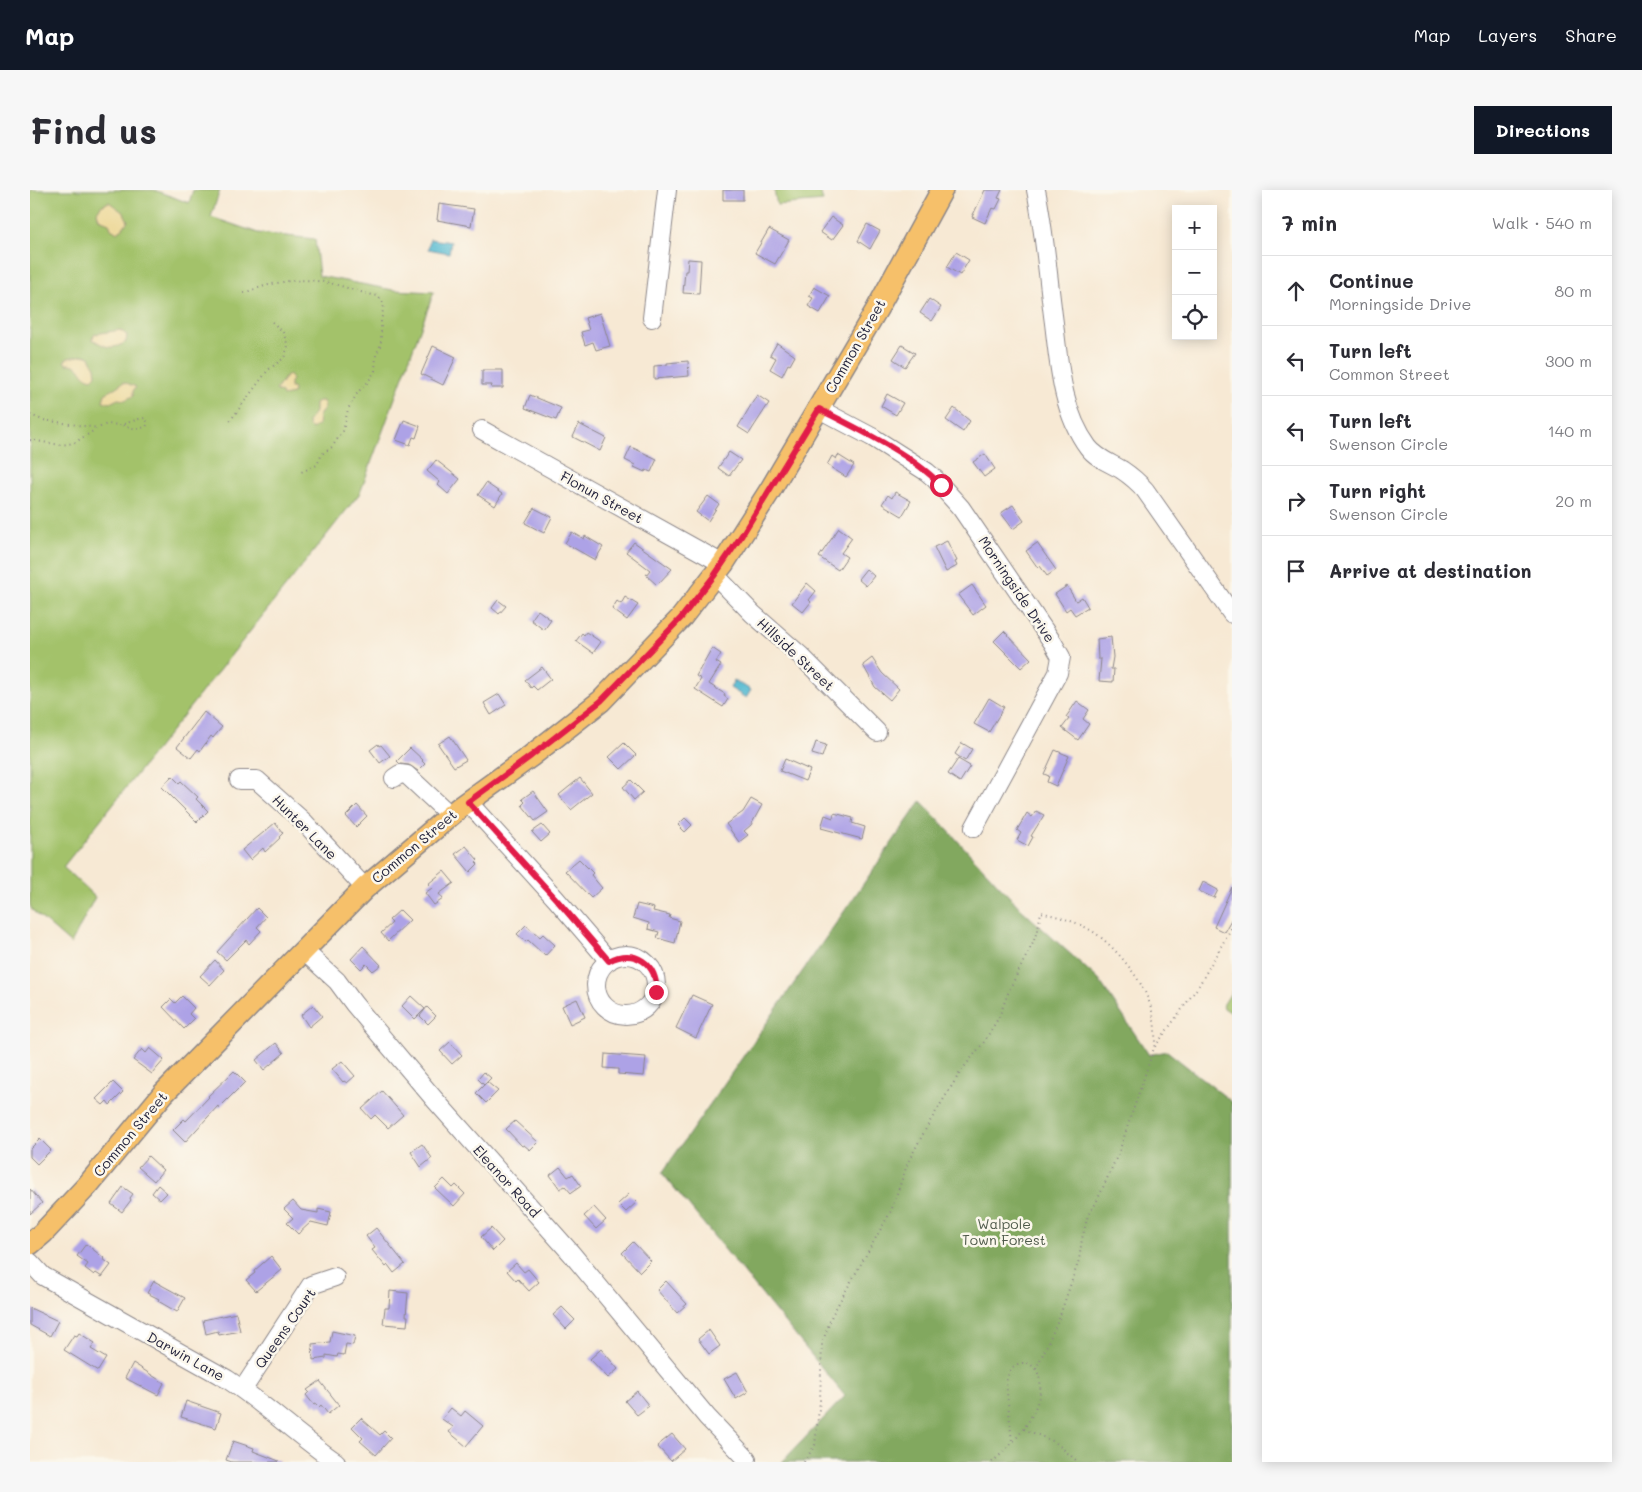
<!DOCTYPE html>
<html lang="en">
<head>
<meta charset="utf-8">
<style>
	body { margin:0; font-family:Mali,sans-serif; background:#f7f7f7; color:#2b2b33 }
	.controls { position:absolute; right:15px; top:15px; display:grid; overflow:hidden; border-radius:0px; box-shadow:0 2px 12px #0003 }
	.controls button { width:45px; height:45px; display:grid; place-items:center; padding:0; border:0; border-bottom:1px solid #e1e1e2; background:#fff; color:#2b2b33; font:25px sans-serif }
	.stop { position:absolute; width:15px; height:15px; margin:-11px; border:4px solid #e11d48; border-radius:50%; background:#fff }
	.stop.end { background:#e11d48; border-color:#fff; box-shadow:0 1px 5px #0008 }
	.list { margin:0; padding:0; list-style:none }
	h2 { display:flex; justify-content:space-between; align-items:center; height:65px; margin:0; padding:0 20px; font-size:21px }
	h2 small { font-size:16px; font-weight:400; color:#7c7c81 }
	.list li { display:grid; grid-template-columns:32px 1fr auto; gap:15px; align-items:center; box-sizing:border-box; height:70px; padding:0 20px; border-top:1px solid #e1e1e2 }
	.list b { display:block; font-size:19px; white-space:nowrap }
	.list p { margin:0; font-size:16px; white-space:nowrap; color:#7c7c81 }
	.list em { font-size:16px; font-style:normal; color:#7c7c81 }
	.icon { flex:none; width:28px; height:28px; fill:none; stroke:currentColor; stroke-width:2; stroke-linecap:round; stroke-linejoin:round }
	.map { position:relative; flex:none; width:1202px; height:1272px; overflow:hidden; border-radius:0px }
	header { display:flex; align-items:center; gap:30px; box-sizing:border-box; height:70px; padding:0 25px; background:#111827; color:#fff }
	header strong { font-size:24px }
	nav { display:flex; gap:28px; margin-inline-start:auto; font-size:18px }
	.intro { display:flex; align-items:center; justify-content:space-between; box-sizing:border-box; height:120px; padding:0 30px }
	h1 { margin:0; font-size:35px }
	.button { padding:12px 22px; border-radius:0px; background:#111827; color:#fff; font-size:18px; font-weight:700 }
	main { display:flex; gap:30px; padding:0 30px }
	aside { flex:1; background:#fff; border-radius:0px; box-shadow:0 2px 12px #0003 }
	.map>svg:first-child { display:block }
	.green { fill:#a3c26a; stroke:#627252 }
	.forest { fill:#82a85e; stroke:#52654c }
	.sand { fill:#eeda9e; stroke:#887e6c }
	.water { fill:#53bad1; stroke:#3a6e86 }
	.building { fill:#ada2e6 }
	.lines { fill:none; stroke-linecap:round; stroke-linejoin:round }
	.minor-casing { stroke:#8c8688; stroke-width:20 }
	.major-casing { stroke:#8c8688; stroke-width:24 }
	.path { stroke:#8c8688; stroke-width:2; stroke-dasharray:1 4; stroke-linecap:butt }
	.minor { stroke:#fff; stroke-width:18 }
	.major { stroke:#f6c06b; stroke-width:21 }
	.route { stroke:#e11d48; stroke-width:6 }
	.labels { text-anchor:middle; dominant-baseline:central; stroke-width:5; stroke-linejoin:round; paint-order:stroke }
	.street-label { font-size:14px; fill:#22223b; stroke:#fbf7ec }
	.park-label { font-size:14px; fill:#4f5a4b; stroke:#fbf7ec }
</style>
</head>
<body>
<header>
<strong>Map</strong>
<nav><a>Map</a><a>Layers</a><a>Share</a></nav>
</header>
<div class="intro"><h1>Find us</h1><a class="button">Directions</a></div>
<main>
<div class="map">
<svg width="1202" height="1272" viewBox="0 0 1202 1272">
	<rect width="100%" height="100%" fill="#fbf7ec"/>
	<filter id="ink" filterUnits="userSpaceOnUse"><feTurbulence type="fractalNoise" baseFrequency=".02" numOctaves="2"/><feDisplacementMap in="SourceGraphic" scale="10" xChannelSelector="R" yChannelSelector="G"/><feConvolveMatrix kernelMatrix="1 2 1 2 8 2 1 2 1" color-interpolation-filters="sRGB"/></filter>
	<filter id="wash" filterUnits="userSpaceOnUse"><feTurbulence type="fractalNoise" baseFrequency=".0096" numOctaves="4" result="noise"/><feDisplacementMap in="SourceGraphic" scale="20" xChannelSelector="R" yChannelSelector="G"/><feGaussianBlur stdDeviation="1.12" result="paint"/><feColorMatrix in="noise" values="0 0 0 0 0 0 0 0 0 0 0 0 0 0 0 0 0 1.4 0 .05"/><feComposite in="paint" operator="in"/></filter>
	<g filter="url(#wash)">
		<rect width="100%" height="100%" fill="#f7e9d4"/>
		<!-- green -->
		<path class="green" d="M0,0H124L159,13L163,0H190L181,27L228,43L285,49L289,86L363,100L404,102L330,303L33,677L65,707L41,754L2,720L0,715Z
			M744,0H790L793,11L747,15Z
			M1202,801V823L1192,817Z"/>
		<!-- forest -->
		<path class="forest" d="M891,611L991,719L1069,790L1119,865L1137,861L1202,912V1272H752L815,1206L632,983Z"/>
		<!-- sand -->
		<path class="sand" d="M79,12L94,23L98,31L92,39L86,42L81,39L79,33L69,29L67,22L71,16Z
			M90,140L97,145L96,152C81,161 76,157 62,149L65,144Z
			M54,165L60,167L65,177L66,185L62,189C47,186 55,174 36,174L34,171L38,168Z
			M257,185L260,186L262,190L260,192V198H263L264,200L263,204L253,206L252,203L246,200Z
			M94,192L106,197L103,201V206L95,210L88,209L80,213L73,211L75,204Z
			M288,211H293L295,216L289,226L288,235L282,239L279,237L278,232L285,222V213Z"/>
		<!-- water -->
		<path class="water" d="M400,49L421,52L419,63L398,59Z
			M704,490L721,500L716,508L700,498Z"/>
		<g id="blocks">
			<!-- building -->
			<path class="building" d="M693,0H713V10H693Z
				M955,0H972L968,8L971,9L966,19L962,18L955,33L942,27Z
				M409,14L444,19L441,36L407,30Z
				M801,27L813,35L802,50L790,42Z
				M837,34L850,41L840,59L828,51Z
				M739,39L759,50L745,74L725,63Z
				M926,62L939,70L930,85L917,77Z
				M658,69L671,70L669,104L653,103L655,81H657Z
				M784,97L800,106L790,123L778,116L783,108L779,106Z
				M899,109L911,117L902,131L890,123Z
				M570,123L580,156L566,160L563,152L555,155L551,142L559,140L555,128Z
				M747,153L765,166L760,175L758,174L752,186L740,179L746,168L740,165Z
				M872,155L885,163L875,177L863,169Z
				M403,156L426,167L413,195L391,184Z
				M658,171L659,186L624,189V176L637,175V173Z
				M452,180H473V198H461L462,195H452Z
				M857,204L873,213L866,225L851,216Z
				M500,205L531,218L526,230L495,218Z
				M727,205L739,213L719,244L708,237Z
				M924,218L940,231L933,242L916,230Z
				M374,230L390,236L386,248L383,247L380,255L366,250Z
				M549,234L576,248L570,261L543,247Z
				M601,257L627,269L621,282L616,280L615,282L604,277L605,275L595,270Z
				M699,262L711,270L699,286L688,278Z
				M955,264L965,279L954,287L943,272Z
				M808,265L824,275L816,287L797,275L802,266L806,269Z
				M406,270L430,289L418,304L408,295L410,292L397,281Z
				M456,293L472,304L465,316L448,305Z
				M865,302L881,311L872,326L852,314L858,305L862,308Z
				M678,306L689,314L678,331L666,322Z
				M983,315L994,331L983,339L971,323Z
				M504,318L522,327L514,343L495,333Z
				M809,338L822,348L811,363L817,367L808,380L789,367Z
				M542,342L554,349L555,346L573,357L565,370L535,353Z
				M917,351L927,371L925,372L927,376L916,382L904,357Z
				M604,352L642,379L627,395L616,385L620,380L596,362Z
				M1007,353L1026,380L1017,386L1010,376L1008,378L996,361Z
				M836,379L844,386L836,396L828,389Z
				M777,393L786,401L779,410L781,412L773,422L762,413Z
				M942,395L956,415L943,425L928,405Z
				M1037,396L1046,411L1052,407L1058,417L1045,425L1040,418L1036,421L1025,404Z
				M595,407L608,415L597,430L582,419L587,411L591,414Z
				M468,410L476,416L469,424L462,418Z
				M508,420L521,430L514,440L501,430Z
				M974,441L1001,469L991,478L964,451Z
				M556,442L571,452L563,463L546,451L552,443L554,445Z
				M1081,447L1083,467L1081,479H1084L1083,492L1069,491L1071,469H1068L1067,449Z
				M682,458L691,464L686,472L691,475L679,494L695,504L694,506L698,509L693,517L665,499L671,489L666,486Z
				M842,468L852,483L869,499L860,510L845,497L833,475Z
				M512,477L521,489L507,500L503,496L501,498L495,490Z
				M469,504L476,515L461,525L454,513Z
				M959,508L974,517L959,542L944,534Z
				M1047,511L1059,520L1053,529L1059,534L1048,550L1032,538L1039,529L1036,527Z
				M174,522L192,537L183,548L181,546L170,561L168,559L161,568L147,557Z
				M420,546L436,570L424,577L408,554Z
				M786,552L796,555L792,567L782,564Z
				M594,553L606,565L591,579L579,567Z
				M932,553L942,559L935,571L925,564Z
				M348,554L349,556L351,555L360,566L350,573L340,560Z
				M380,558L393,570L392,571L395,574L388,581L379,575L370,574L367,571Z
				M1025,560L1039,566L1026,596L1017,592L1019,586L1014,584Z
				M755,569L780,580L775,591L750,581Z
				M928,569L940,576L930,592L918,584Z
				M142,586L149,593L151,591L168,607L166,609L178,621L167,632L132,597Z
				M550,588L562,603L541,620L529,605Z
				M601,590L613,602L604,610L593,597Z
				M503,601L518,622L505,631L492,615L495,612L492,609Z
				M721,609L732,615L721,635L714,641L718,645L709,652L696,634L713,622Z
				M327,615L337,626L326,637L316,626Z
				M1006,621L1014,625L1001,646L1003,647L998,656L987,650L991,643L987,640L997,623L1002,627Z
				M804,623L823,628L822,633L835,637L832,649L791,638L795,625L803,628Z
				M655,628L662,635L655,642L648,635Z
				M245,633L253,643L249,647L250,648L235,662L233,658L220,670L212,660Z
				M512,635L520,644L511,652L502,642Z
				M436,656L448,670L446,672L448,674L440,682L425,664Z
				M549,669L563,683L561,685L572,698L561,708L535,681Z
				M414,681L424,693L409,704L413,709L404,715L395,703L402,698L398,694Z
				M1173,692L1188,700L1184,708L1169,701Z
				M1202,697V728L1194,742L1184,737Z
				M607,714L624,718L623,721L640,725L639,728L650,731L645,753L627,748L629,742L618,739L619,733L603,728Z
				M227,718L236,727L227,737L231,741L219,754L216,750L196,770L187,762Z
				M370,720L380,730L358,751L351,743L362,733L359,730Z
				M496,735L510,747L513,744L525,755L515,766L498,750L496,752L487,744Z
				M333,756L351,775L343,781L336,774L331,779L321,769Z
				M185,770L194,780L180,795L170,786Z
				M662,805L682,814L666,848L646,838Z
				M152,806L164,818L159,824L164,829L154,839L133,817L141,809L145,813Z
				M381,806L395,819L385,829L372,816Z
				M547,809L555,827L540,834L532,816Z
				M283,815L292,826L279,837L271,825Z
				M397,817L406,826L398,834L390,826Z
				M420,852L432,865L422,874L410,861Z
				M246,853L254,863L234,880L226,870Z
				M120,858L134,870L122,884L103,870L112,859L116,863Z
				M575,864L616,867L614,886L588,884V879L574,878Z
				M312,871L325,886L317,893L314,891L313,892L302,879Z
				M204,881L215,892L189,918L188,916L155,952L143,940L154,929L156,931L179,907L178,906Z
				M454,882L461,888L454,895L448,889Z
				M83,892L93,902L80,915L77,911L73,915L66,909Z
				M457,892L468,901L456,913L446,903Z
				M352,901L373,925L358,938L345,925L341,929L332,919Z
				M485,931L508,952L500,960L494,955L492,956L476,939Z
				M10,949L21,960L7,974L0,967V959Z
				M392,954L402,968L391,977L381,962Z
				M118,966L133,980L124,991L108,977Z
				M530,977L538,987L543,984L551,996L541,1003L535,996L530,999L520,985Z
				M414,989L423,998L426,995L435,1004L424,1016L405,998Z
				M128,995L137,1003L130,1010L122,1003Z
				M93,997L103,1004L100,1008L101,1010L92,1022L81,1014Z
				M0,999L12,1013L0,1024Z
				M599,1004L607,1012L596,1022L588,1014Z
				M263,1011L271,1020L288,1023V1019L301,1022L298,1036L281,1032L268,1044L257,1033L263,1028L254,1019Z
				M564,1017L576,1030L566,1039L554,1026Z
				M346,1038L375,1074L364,1083L358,1075L356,1077L342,1060L345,1058L336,1046Z
				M461,1038L473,1051L463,1061L451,1047Z
				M603,1052L621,1071L610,1082L592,1063Z
				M56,1054L74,1068L73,1069L81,1075L72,1087L66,1083L64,1085L55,1078L58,1074L47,1066Z
				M241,1066L252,1080L226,1101L216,1090L225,1083L224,1081Z
				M486,1073L494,1082L498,1079L509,1092L499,1101L488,1089L486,1091L477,1081Z
				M124,1091L155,1108L147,1122L128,1111L129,1109L117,1103Z
				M636,1091L657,1114L647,1123L627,1100Z
				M360,1101L378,1103L376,1126H378L377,1136L353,1134L355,1118H359Z
				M532,1117L545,1130L536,1139L523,1125Z
				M0,1118L28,1131L20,1146L0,1135Z
				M206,1123L210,1141L189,1145L188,1141L176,1144L173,1130Z
				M679,1140L690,1156L679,1164L668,1149Z
				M302,1141L325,1146L323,1155L316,1154L314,1165L308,1164L307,1167L296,1165V1168L283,1170L282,1154L300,1152Z
				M49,1143L65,1153L61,1159L76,1168L68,1181L34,1160L44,1145L47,1146Z
				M571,1159L588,1179L578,1188L560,1169Z
				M103,1173L134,1193L128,1205L95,1188Z
				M707,1182L718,1202L706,1209L694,1189Z
				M290,1191L309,1215L298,1224L291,1215L289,1217L286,1214L284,1215L276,1205L279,1202L277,1200Z
				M607,1201L619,1216L607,1225L595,1211Z
				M156,1211L191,1223L186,1238L151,1227Z
				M421,1218L431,1226L435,1221L453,1236L436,1256L419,1242L423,1237L412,1229Z
				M331,1228L350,1245L354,1241L361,1248L346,1265L330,1251L333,1248L322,1237Z
				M642,1244L655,1259L641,1271L627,1256Z
				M203,1251L224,1258L223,1261L249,1271L248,1272H202L196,1270Z"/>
		</g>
	</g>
	<g filter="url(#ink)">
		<use href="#blocks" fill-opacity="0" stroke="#8c8688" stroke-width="1"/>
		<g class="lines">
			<!-- minor casing -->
			<g class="minor-casing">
				<path id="minor" d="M1006,0C1015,44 1018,89 1024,133C1029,174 1032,222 1058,257C1066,268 1080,273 1092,280C1101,286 1108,292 1115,300L1202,424
					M622,128L637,0
					M789,219L842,247L897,282L905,289L931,318L1023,453L1031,467L1028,483L944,638
					M452,240L693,374
					M685,385L723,424L771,466L847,542
					M364,588L370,584L377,585L421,626
					M209,590H227L275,633L335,698
					M438,612L526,709L579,771
					M273,760L307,791L324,814L405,910L541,1063L677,1227L717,1269
					M566 795a30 30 0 1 1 60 0a30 30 0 1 1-60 0Z
					M0,1072L13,1086L197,1189C235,1214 268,1246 306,1272
					M213,1199L281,1095L305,1087"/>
			</g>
			<!-- major casing -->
			<g class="major-casing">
				<path id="major" d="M0,1054L13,1043L57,996L133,904L335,698L429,618L501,566L571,511L651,428L693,374L739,302L847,119L912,0"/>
			</g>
			<!-- path -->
			<path class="path" d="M214,103C237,94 263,88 287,91C308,93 328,103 348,106L354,114L351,132V154L346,165L345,181L338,192L328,202L318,219L313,241L302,257L292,264L287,275L269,283
				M0,225L13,230L68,238
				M200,231L238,180L254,168L258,156L253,142L241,131
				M0,250L31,255L44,253L68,238L77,234L91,235L109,229L115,228L118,233L116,237L107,239L91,235
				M1006,1179L1028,1131L1049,1070L1052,1049L1058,1025L1066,1013L1089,962L1124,858L1168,797L1202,737
				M994,1239L1025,1252L1048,1272
				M774,1272L785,1255L790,1210L792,1154L802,1125L861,1021L878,972L899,933L931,881L954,852L969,827L980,798L1003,753L1008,738L1011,722C1029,727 1049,732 1065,743C1084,756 1110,787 1118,809C1124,824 1127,842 1124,858
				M962,1272C973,1263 986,1250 994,1238C1006,1222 1022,1186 998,1173C984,1172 979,1179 976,1192L982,1252"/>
			<!-- minor -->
			<use href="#minor" class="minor"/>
			<!-- major -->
			<use href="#major" class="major"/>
		</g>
	</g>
	<g class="lines" filter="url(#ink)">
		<!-- route -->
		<path class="route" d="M626,802C629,774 603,757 579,771L526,709L438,612L501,566L571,511L651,428L684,386L712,345L789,219C828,239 881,264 911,295"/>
	</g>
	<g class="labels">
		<!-- street labels -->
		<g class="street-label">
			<text transform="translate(825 156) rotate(-60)">Common Street</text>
			<text transform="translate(572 307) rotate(29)">Flonun Street</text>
			<text transform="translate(987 399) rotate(56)">Morningside Drive</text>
			<text transform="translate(766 464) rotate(43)">Hillside Street</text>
			<text transform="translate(275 637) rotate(45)">Hunter Lane</text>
			<text transform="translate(384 656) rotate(-40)">Common Street</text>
			<text transform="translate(100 944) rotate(-50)">Common Street</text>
			<text transform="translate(477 991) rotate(48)">Eleanor Road</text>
			<text transform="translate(255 1138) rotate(-55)">Queens Court</text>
			<text transform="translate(156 1166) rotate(29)">Darwin Lane</text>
		</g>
		<!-- park labels -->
		<g class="park-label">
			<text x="974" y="1033">Walpole<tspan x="974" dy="16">Town Forest</tspan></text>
		</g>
	</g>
</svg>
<div class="controls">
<button>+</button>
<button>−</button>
<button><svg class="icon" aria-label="locate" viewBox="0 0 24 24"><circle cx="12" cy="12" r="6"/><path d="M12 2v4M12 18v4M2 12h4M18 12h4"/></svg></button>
</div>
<div class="stop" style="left:911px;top:295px"></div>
<div class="stop end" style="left:626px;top:802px"></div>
</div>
<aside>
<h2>7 min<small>Walk · 540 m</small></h2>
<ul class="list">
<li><svg class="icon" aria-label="ahead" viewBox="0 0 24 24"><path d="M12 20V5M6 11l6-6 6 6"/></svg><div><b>Continue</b><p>Morningside Drive</p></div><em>80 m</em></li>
<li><svg class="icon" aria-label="left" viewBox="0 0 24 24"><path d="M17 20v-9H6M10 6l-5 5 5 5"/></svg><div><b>Turn left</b><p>Common Street</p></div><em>300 m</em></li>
<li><svg class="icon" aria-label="left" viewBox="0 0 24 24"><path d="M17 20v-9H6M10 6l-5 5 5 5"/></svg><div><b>Turn left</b><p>Swenson Circle</p></div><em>140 m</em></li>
<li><svg class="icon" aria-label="right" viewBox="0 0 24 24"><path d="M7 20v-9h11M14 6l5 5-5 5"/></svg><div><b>Turn right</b><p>Swenson Circle</p></div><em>20 m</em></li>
<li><svg class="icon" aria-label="arrive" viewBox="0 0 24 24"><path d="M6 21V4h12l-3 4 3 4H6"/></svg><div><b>Arrive at destination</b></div></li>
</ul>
</aside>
</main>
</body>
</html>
